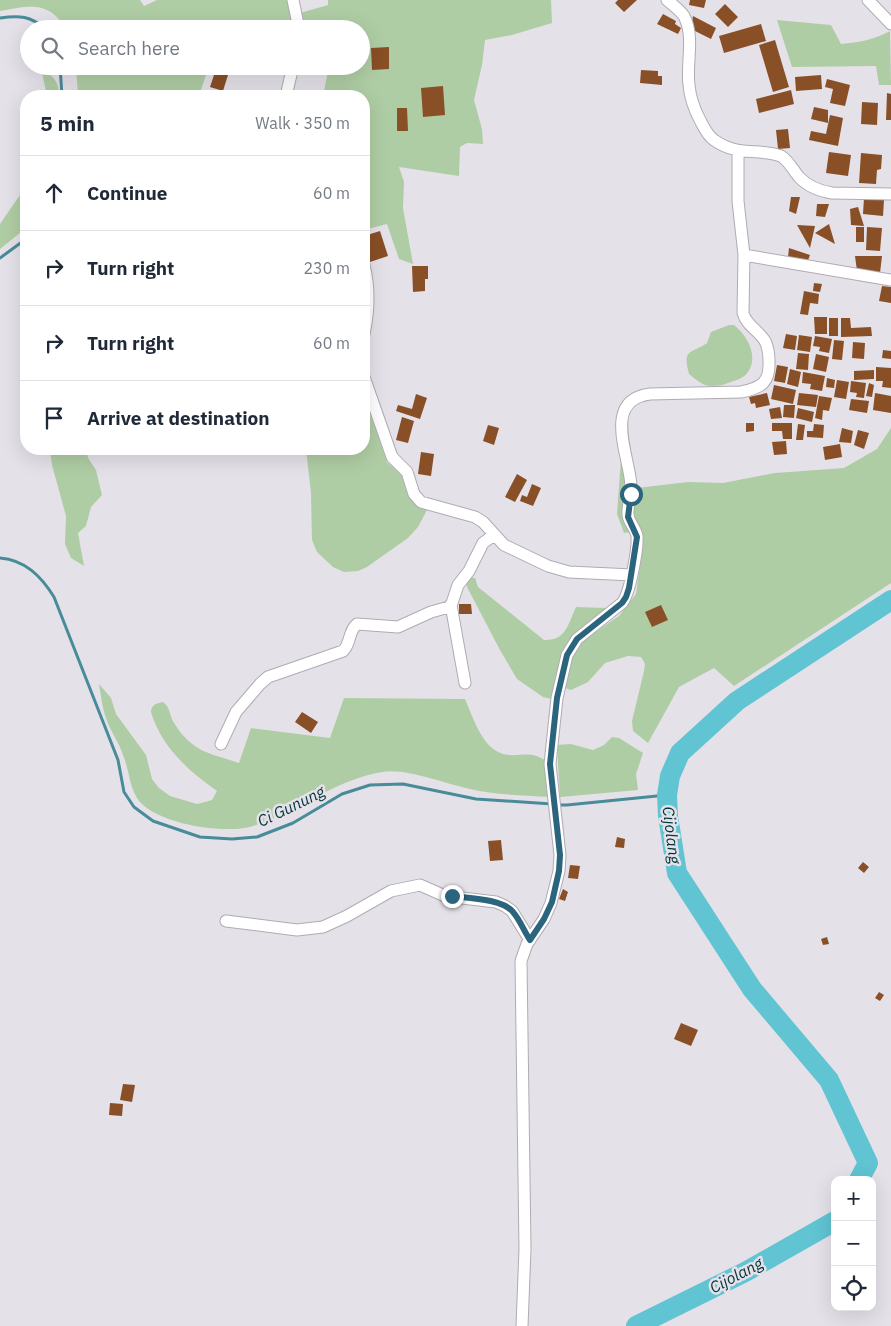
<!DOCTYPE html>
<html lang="en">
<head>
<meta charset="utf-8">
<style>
	body { margin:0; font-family:"IBM Plex Sans",sans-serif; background:#f2f2f3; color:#1f2937 }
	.controls { position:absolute; right:15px; bottom:15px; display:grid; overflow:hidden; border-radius:10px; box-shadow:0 5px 20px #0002 }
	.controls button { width:45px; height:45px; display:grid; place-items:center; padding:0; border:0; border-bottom:1px solid #e0e1e3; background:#fff; color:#1f2937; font:25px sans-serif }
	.stop { position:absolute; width:15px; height:15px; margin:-11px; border:4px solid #2b647d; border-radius:50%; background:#fff }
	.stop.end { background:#2b647d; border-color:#fff; box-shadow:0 1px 5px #0008 }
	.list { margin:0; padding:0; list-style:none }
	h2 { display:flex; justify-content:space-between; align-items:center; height:65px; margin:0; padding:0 20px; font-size:21px }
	h2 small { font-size:16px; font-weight:400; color:#747a83 }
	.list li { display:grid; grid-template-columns:32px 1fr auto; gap:15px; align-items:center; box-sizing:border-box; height:75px; padding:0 20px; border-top:1px solid #e0e1e3 }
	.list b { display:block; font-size:19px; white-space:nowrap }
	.list em { font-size:16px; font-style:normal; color:#747a83 }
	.icon { flex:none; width:28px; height:28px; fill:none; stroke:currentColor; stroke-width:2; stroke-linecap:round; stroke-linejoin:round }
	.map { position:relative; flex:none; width:891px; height:1326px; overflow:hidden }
	.search { position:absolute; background:#fff; box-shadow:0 5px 20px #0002; left:20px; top:20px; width:350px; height:55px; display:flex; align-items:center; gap:12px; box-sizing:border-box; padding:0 18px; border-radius:28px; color:#747a83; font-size:19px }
	.panel { position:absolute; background:#fff; box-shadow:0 5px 20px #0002; left:20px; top:90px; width:350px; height:365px; border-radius:20px }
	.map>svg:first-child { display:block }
	.green { fill:#afcda4 }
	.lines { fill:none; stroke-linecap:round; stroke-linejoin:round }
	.stream { stroke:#478c98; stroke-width:3 }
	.river { stroke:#60c4d3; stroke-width:20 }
	.building { fill:#894f26 }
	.minor-casing { stroke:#b0abb3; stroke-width:13 }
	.minor { stroke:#fff; stroke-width:11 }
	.route { stroke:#2b647d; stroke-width:6 }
	.labels { text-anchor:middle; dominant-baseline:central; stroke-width:5; stroke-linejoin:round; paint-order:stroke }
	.water-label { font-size:16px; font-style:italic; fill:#02343b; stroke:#e5e1e9 }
</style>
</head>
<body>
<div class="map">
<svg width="891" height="1326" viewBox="0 0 891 1326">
	<rect width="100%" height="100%" fill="#e5e1e9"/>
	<!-- green -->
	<path class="green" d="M0,0H140L144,6L157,0H287L294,29H66C48,0 30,6 0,11Z
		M328,0H551L552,23L512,35L485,40L482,65L474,100L482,129L483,144L467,143L460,147L459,176L399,167L404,182L403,208L413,264L399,259L387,224L364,230V96H323L329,66H361V29H306L300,13L328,5Z
		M777,20L831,25L841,44C859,42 874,40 890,31L891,85H879L876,66L792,67Z
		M76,66H209L199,96H78Z
		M41,68C52,75 60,82 59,96H47Z
		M26,183V228L0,249V224L24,189Z
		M729,325H734C747,335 759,356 748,372C745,378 734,381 728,383C722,386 712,387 705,385C700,383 694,378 689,374C682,348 691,354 707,343L711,332Z
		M364,407L369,411L387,462L402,475L408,495L415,504L427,510L418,527L408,538L367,567L358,571L344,572L333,567L317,552L312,540L311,493L306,449H364Z
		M891,428V583L734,686L714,668L679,687L648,743L633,731L632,721L644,671L645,664L641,657L628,656L605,663L588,682L571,690L562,687L571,658L577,647L585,639L619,616L636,594L643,544L640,531L636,525L633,512L637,488L688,482L723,483L775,473L844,468L877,449Z
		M50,449H86L88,458L96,470L102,495L91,507L86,526L78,533L84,566L71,558L65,544L66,516L52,465Z
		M621,459L624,466L631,532L624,533L617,514Z
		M468,577L475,578L478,587L544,640C566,641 568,624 576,607L607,608L577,633L552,699L543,697L517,679L500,650L467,587L466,583Z
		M99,684L111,698L116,714L146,755L152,779L159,788L170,796L197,804L212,800L217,791C188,771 161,746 151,712C151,705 157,703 163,702C171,708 169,715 174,723C192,752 209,753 239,763L251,728L330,738L344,698L465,699C474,719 483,753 509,755C524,756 531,751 546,761L549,797C524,795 494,795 470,789C444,784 408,768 382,772C334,780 298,812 253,826C226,835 153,824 137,798C129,785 129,769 123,755C119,742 110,731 106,718C102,707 101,695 99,684Z
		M612,737L619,738L643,753L636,774L638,790L560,797L557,745L571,744L593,750L604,745Z"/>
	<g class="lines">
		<!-- stream -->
		<path class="stream" d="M0,18C20,15 30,16 46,29
			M60,66L62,96
			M0,258L26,239
			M0,558C25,560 41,576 54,597L118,760L124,792L134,807L153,821L200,837L232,839L257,837L293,823L342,794L370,785L403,784L476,799L552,804
			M558,805H567L667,795"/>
		<!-- river -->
		<path class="river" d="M859,1180L868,1163L829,1080L752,989L677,873L668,816L667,795L670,776L680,753L737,701L891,600
			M636,1326L747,1271L835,1221"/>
	</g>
	<!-- building -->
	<path class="building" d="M618,0H637L624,12L615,3Z
		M690,0H706L704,8L689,5Z
		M725,4L738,17L728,27L715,14Z
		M663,14L676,21L675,24L681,28L678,34L657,24Z
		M693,16L716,28L711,39L691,29Z
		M761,24L766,41L724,53L719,36Z
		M775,40L789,87L773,92L759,45Z
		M389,47V69L372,70L371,48Z
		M213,66H232L230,73L213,68Z
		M641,70L658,71V76H662V85L640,83Z
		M215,72L228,75L223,91L210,87Z
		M821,75L822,89L796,91L795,77Z
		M827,79L850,85L845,106L830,103L833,89L825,87Z
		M443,86L445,115L423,117L421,88Z
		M791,90L794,104L759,113L756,99Z
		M204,92L219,96H203Z
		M887,93L891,94V120H886Z
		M862,102L878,103L877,125L861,124Z
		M814,107L828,110V123L811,119Z
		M397,108H407L408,131H397Z
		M830,115L843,118L838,146L809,140L811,131L826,134Z
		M788,129L790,148L778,149L776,130Z
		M829,152L851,155L848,176L826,173Z
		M861,153L882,155L881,169L877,170L876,184L859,183Z
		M791,197H800L796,214L789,211Z
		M864,198L884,200L883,216L863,214Z
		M817,204H829L825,217L816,216Z
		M858,207L864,226L851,225L850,209Z
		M829,224L835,244L815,233Z
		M797,225L815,226L810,248Z
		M856,227H864V242H856Z
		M867,227L882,228L880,251L866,250Z
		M380,231L388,256L370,262L364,243V236Z
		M789,248L810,255L807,263L788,257Z
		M855,256H882L880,273L857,271Z
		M412,266H428V279H425V291L413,292Z
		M814,283L822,284L820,292L813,291Z
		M882,286L891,287V303L879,301Z
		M804,291L819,294L818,304L810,303L808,315L800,314Z
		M814,317H827V334H815Z
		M829,318H838V336H829Z
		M841,318H850L851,328L871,327L872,336L841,337Z
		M786,334L797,336L795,350L783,348Z
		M799,335L812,337L810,352L797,350Z
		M815,336L832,339L829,353L819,351L820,347L813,346Z
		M834,340L844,341L842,360L832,359Z
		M853,342L865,343L864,359L852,358Z
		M883,350L891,351V359L882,358Z
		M798,353L809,354L808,370L796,369Z
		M816,354L829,357L826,372L813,369Z
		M777,365L788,367L785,383L774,381Z
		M876,367L891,368V388L882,387L883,381H876Z
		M790,369L801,372L798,387L787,384Z
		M874,370V379L854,380V371Z
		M803,372L825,376L822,391L810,389L811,384L802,383Z
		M827,378L835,380L834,388L826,387Z
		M837,380L849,382L846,399L834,397Z
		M851,381L866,383L864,398L856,397L857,393L850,392Z
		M869,383L874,385L872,397L866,396Z
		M774,385L796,390L793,404L771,399Z
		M767,393L770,405L756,408L755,403L751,404L749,397Z
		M799,393L818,395L816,407L797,405Z
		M875,393L891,396V413L873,410Z
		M416,394L427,398L420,419L396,411L398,405L412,409Z
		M819,396L832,398L829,411L823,410L822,420L815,418Z
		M851,399L869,401L867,413L849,410Z
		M784,405H795L794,418L783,417Z
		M780,407L782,418L771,419L769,409Z
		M798,408L814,412L812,422L796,418Z
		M402,417L414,421L408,443L396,440Z
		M746,423H754V431L746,432Z
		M772,423H792V439H783L782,431H772Z
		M798,424L805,425L803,440H796Z
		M814,424L824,425L823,438L807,437V431H813Z
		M488,425L499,428L494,445L483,441Z
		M842,428L853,431L851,443L839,442Z
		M858,430L869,433L864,449L854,445Z
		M786,441L787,454L774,455L772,442Z
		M840,444L842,457L825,460L823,447Z
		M421,452L434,454L431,476L418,474Z
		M517,474L527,480L515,502L505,497Z
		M532,484L541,488L533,506L520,501L522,495L527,497Z
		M459,604H471L472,614H459Z
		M661,605L668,620L652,627L645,612Z
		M302,712L318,722L311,733L295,722Z
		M617,837L625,839L624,848L615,847Z
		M501,840L503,860L490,861L488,841Z
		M863,862L869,867L864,873L858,868Z
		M570,865L580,866L578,879L568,878Z
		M563,889L568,892L565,901L559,899Z
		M827,937L829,944L823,945L821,939Z
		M879,992L884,995L880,1001L875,998Z
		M681,1023L698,1030L691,1046L674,1039Z
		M123,1084L135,1085L132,1102L120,1100Z
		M110,1103L123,1104L122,1116L109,1115Z"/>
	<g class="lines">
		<!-- minor casing -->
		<g class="minor-casing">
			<path id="minor" d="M293,0L299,29
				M667,0C673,5 680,10 684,16C695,37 686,63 689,85C690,97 695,111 701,122C704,128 708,136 714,140C738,157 758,148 781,156C789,161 793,170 799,177C808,187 820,191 832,193L891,194
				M868,0L891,24
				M286,96L293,66
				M744,255L891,280
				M364,265C370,289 369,311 364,334
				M364,377L392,457L407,472L414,494L421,502L475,517L483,522L504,545L548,566L569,572L632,575
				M451,605L465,683
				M221,744L236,712L260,684L268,677L343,651C351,644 348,631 357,624L398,627L431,612L449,607L452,603L458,585L469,571L483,543L494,535
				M226,921L297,930L323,927L347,916L391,891L420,885L445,896L496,902L505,906L512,911L530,940
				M522,1326L525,1249L521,961L527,944L544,919L551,903L559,871L560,855L550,764L557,698L567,655L577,639L622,603C630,594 638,549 637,536C636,529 629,523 628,515C627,505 632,495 631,485C629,455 602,400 650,394L741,392C762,388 770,382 769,361C769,354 768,347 765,341C759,331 746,325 743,313L744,255L738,201V151"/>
		</g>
		<!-- minor -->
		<use href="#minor" class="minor"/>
	</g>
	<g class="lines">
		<!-- route -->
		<path class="route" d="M452,896C468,898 503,899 513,912C520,920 524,931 530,940L544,919L552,902L559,871L560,855L550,764L557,698L567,655L577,639L622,603L626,597L629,588L637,537L628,517L631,494"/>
	</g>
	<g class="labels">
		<!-- water labels -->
		<g class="water-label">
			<text transform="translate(291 806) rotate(-26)">Ci Gunung</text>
			<text transform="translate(672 835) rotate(83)">Cijolang</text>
			<text transform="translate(736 1275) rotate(-28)">Cijolang</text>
		</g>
	</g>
</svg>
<div class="controls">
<button>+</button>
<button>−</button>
<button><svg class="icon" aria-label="locate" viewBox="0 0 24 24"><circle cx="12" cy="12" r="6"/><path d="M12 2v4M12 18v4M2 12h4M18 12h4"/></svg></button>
</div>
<div class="stop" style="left:631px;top:494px"></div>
<div class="stop end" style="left:452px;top:896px"></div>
<div class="search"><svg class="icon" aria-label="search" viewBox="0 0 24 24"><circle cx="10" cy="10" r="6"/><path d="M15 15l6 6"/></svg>Search here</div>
<section class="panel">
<h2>5 min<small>Walk · 350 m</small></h2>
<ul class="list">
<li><svg class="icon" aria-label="ahead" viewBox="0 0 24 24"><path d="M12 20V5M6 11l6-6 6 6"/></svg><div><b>Continue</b></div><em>60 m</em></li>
<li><svg class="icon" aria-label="right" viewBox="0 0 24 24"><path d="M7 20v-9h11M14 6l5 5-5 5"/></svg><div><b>Turn right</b></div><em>230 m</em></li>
<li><svg class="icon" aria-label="right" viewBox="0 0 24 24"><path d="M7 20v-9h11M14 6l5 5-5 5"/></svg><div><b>Turn right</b></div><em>60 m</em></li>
<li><svg class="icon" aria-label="arrive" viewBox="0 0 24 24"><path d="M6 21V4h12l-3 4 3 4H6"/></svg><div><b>Arrive at destination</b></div></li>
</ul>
</section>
</div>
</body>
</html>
